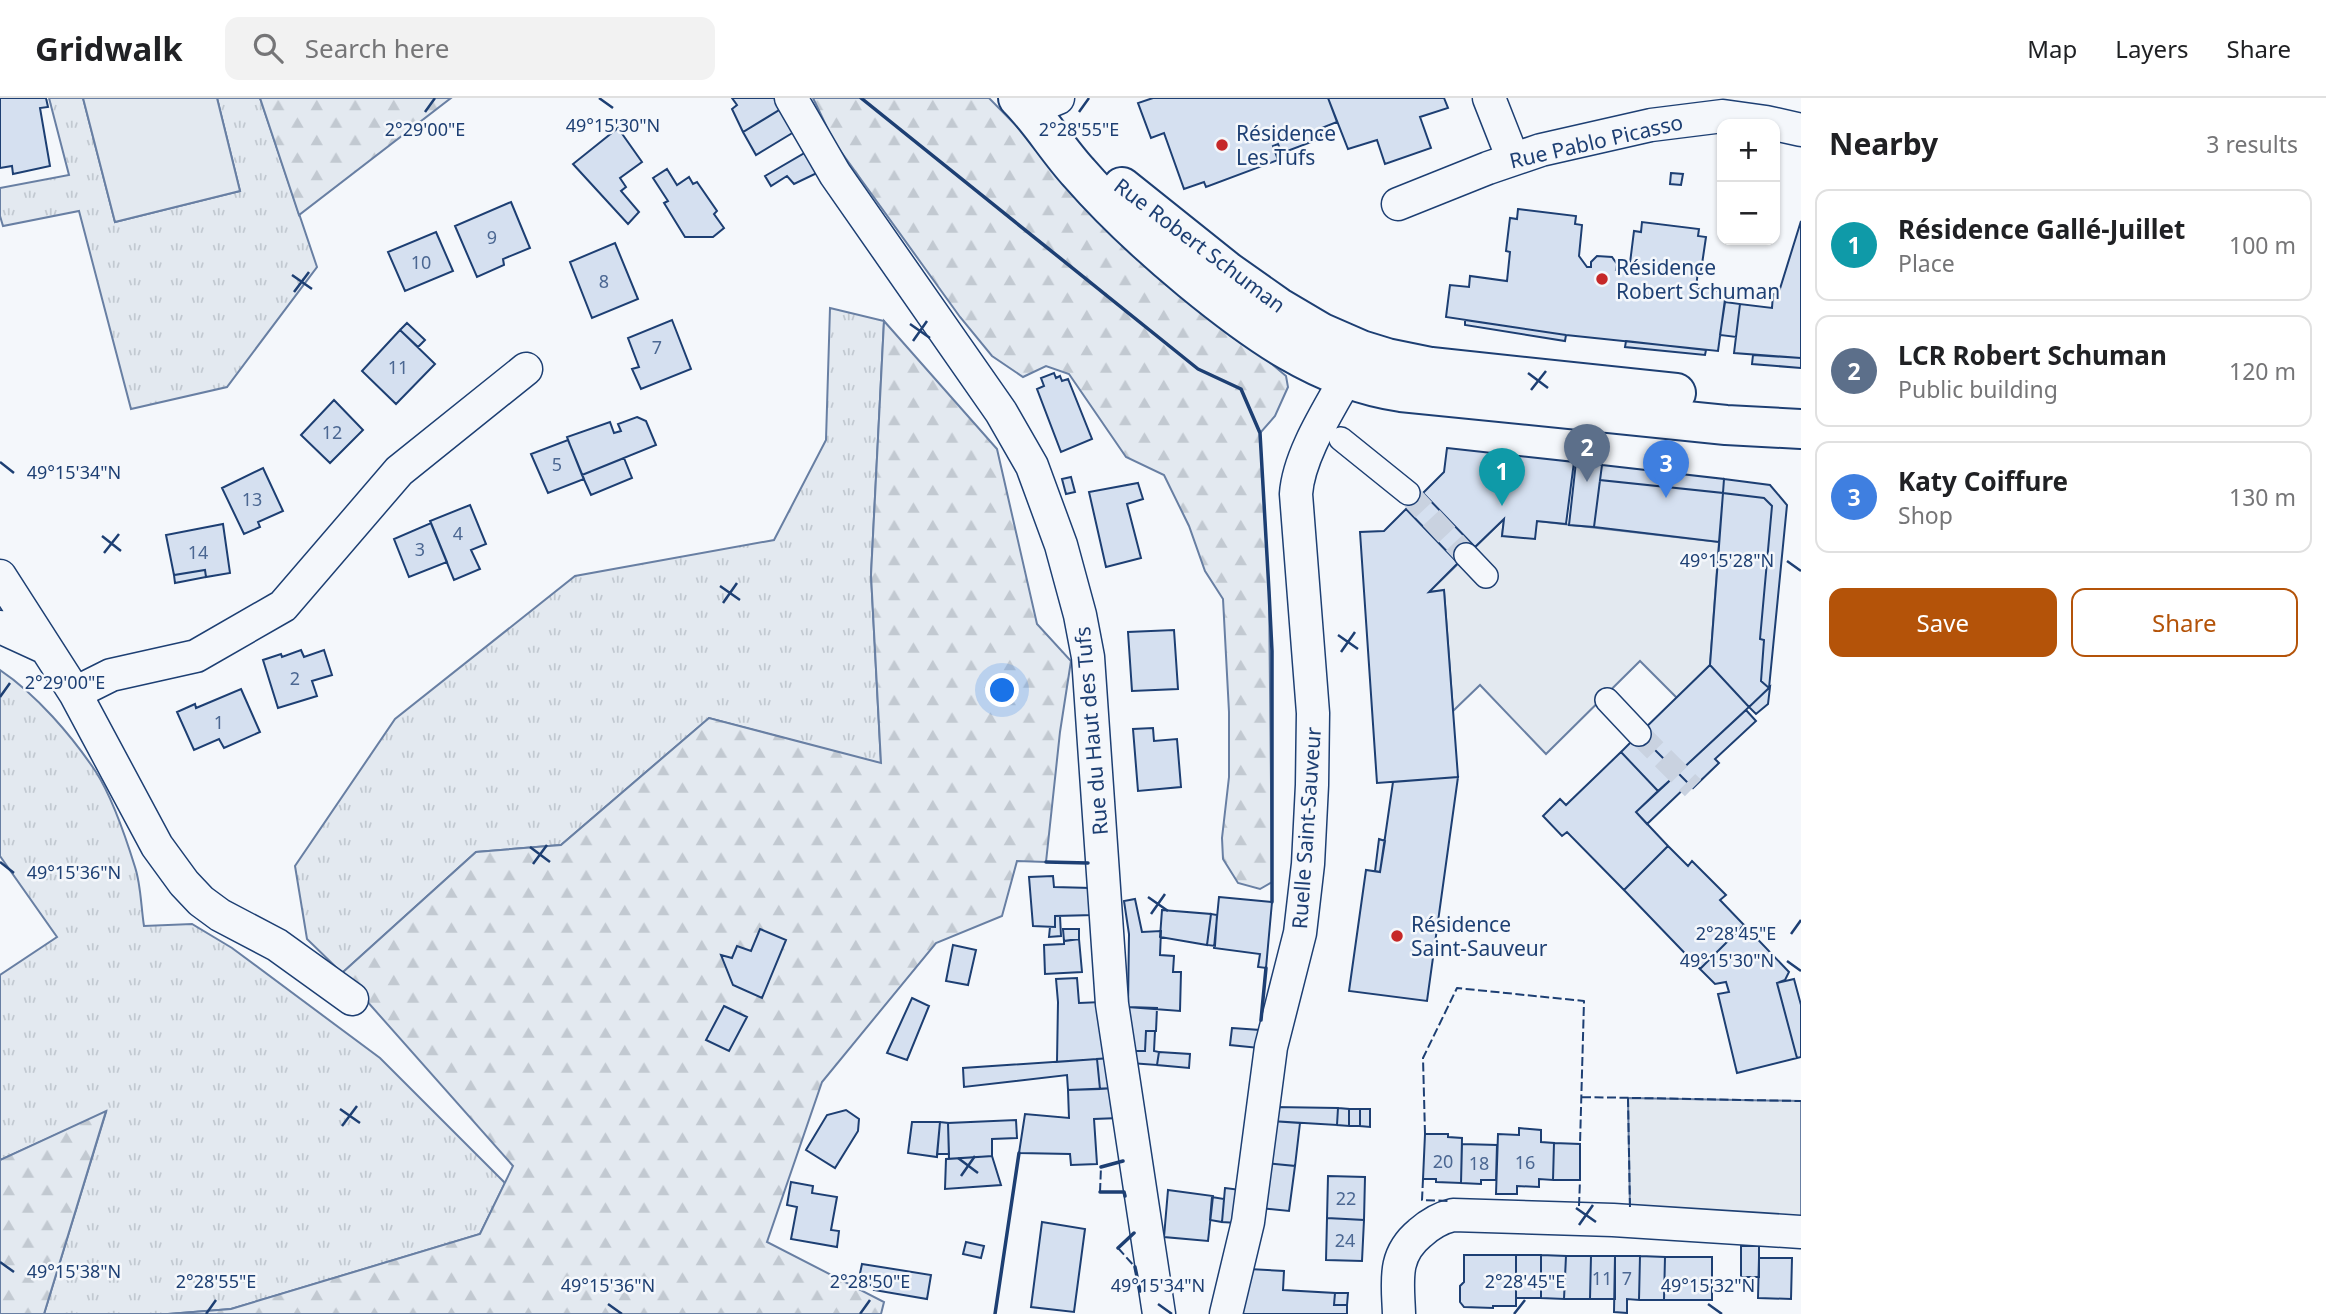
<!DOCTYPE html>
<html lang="en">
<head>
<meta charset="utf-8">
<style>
	body { margin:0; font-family:"Noto Sans",sans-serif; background:#f2f2f2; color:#202124 }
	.controls { position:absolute; right:21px; top:21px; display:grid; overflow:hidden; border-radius:14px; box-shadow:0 2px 5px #0004 }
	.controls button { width:63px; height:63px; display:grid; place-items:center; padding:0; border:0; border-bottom:2px solid #e0e0e0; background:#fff; color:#202124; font:35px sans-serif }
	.you { position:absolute; left:1003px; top:593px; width:24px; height:24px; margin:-18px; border:5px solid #fff; border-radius:50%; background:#1a73e8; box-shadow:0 0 0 10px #1a73e833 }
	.badge { display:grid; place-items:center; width:46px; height:46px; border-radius:50%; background:#b45309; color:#fff; font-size:23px; font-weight:700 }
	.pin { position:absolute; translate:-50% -58px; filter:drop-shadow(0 2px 4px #0008) }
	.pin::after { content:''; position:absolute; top:37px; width:24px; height:21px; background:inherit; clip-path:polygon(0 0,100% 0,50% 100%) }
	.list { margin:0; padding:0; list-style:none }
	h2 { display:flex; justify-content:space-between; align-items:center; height:91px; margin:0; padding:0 28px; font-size:30px }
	h2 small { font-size:23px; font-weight:400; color:#757577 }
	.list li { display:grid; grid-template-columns:46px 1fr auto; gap:21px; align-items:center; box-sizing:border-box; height:112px; margin:0 14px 14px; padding:0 14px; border:2px solid #e0e0e0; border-radius:14px }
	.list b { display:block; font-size:26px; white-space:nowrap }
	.list p { margin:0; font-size:23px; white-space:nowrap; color:#757577 }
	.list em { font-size:23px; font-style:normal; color:#757577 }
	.actions { display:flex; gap:14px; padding:21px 28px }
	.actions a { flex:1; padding:16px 0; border:2px solid #b45309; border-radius:14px; text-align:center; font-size:24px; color:#b45309 }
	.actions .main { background:#b45309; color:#fff }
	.icon { flex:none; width:38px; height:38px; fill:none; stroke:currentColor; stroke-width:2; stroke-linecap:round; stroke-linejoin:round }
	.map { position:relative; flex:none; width:1801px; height:1216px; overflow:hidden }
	header { display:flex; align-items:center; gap:42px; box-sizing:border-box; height:98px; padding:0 35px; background:#fff; border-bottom:2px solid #e0e0e0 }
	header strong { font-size:33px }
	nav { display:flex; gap:38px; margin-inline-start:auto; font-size:24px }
	.search { width:490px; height:63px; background:#f2f2f2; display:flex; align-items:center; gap:18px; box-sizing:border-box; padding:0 24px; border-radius:14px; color:#757577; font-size:26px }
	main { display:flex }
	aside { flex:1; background:#fff }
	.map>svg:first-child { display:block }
	.grass { fill:url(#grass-tufts); stroke:#687fa3; stroke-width:2 }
	.forest { fill:url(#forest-firs); stroke:#687fa3; stroke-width:2 }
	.green { fill:#e3e9f0; stroke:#687fa3; stroke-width:2 }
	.building { fill:#d5e0f0; stroke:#1d3f73; stroke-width:2 }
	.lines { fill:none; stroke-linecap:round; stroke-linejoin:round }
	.pedestrian-tunnel { stroke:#c9d2e0; stroke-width:23; stroke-dasharray:23 11; stroke-linecap:butt }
	.pedestrian-casing { stroke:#1d3f73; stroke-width:26 }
	.minor-casing { stroke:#1d3f73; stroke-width:35 }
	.secondary-casing { stroke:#1d3f73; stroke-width:42 }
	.pedestrian { stroke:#f4f7fb; stroke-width:23 }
	.minor { stroke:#f4f7fb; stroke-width:32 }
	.secondary { stroke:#f4f7fb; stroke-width:38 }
	.fence { stroke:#1d3f73; stroke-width:2; stroke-dasharray:9 3.5; stroke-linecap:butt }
	.wall { stroke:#1d3f73; stroke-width:3.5 }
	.ticks { fill:none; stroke:#1d3f73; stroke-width:2.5 }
	.poi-dot { fill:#c62828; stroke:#f4f7fb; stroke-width:2.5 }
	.labels { text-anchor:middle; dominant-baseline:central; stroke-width:5; stroke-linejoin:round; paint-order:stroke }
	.number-label { font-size:18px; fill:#4b6792 }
	.poi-label { font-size:21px; fill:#1d3f73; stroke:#f4f7fb; text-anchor:start }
	.street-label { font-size:21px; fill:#1d3f73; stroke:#f4f7fb }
	.ticks-label { font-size:18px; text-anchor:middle; fill:#1d3f73; stroke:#f4f7fb; stroke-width:5; stroke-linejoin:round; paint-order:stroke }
</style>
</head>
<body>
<header>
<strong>Gridwalk</strong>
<div class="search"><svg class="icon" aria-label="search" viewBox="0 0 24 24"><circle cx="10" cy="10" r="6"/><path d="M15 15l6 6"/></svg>Search here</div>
<nav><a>Map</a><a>Layers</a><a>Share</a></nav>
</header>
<main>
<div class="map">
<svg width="1801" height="1216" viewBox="0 0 1801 1216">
	<defs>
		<pattern id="grass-tufts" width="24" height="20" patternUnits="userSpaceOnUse" patternTransform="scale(1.75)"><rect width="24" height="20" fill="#e3e9f0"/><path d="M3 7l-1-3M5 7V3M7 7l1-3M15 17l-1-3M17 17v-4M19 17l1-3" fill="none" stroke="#c2c9d1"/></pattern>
		<pattern id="forest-firs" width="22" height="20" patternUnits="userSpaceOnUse" patternTransform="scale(1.75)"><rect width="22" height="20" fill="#e3e9f0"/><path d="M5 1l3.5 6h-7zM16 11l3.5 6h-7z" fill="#c2c9d1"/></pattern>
	</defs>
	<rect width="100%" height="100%" fill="#f4f7fb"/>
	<!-- grass -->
	<path class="grass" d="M49,0H83L115,124L240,93L217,0H260L317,169L227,289L131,311L79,113L3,128L0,118V90L69,77Z
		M830,210L884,223L871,477L881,666L709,620L561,747L476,754L342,875L307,841L295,768L395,621L575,478L774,442L826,342Z
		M0,572C36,596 72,638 96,674C112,699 126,740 135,769C141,787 141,809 144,828L192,826L232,850L380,960L505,1085L480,1136L231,1211L168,1216H44L106,1014L0,1062V877L57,839L0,758Z"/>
	<!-- forest -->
	<path class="forest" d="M260,0H451L299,117Z
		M813,0H989L1039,51L1097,123L1164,185L1232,239L1267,262L1286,278L1288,289L1275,318L1260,335L1269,493L1272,784L1260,791L1238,785L1223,761L1222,740L1229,679V614L1223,501L1205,473L1189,428L1164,377L1126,359L1069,276L1046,268L1023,279L992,258L960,219L834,44Z
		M884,223L997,351L1037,526L1071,563L1060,634L1046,764L1017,763L1002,818L936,845L822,984L767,1144L884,1204L881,1216H168L231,1211L480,1136L513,1068L342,875L476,754L561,747L709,620L881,665L871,477Z
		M106,1013L44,1216H0V1062Z"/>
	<!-- green -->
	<path class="green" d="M83,0H217L240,93L115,124Z
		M1504,421L1502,438L1537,423L1719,444L1710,567L1677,600L1640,563L1546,656L1480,587L1453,613L1444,493L1429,494Z
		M1628,1000L1801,1003V1125L1630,1111Z"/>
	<!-- building -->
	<path class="building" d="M0,0H46L48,9L40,10L50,68L13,76L12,68L0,70Z
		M732,0H775L781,11L743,34L732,11L737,7Z
		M1153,0H1328L1337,24L1319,31L1322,40L1282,55L1278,46L1273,48L1278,62L1206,89L1204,84L1184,91L1164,35L1151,40L1138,5Z
		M1328,0H1444L1448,10L1420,19L1431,50L1385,66L1377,42L1348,51Z
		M781,11L794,34L756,57L743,34Z
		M618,30L642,64L620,80L626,89L621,93L639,114L628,126L573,66Z
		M808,53L817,75L794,86L787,78L771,88L765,78Z
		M667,71L677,87L689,79L693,86L697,84L717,113L714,116L724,130L713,139H685L664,105L668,103L653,80Z
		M1671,75L1683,76L1681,87L1670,86Z
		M511,104L530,150L503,161L504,167L477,179L455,128Z
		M1518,111L1576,118L1575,126L1582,127L1579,158L1587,169H1591V164L1597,158L1612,159L1617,166L1616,172L1620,173L1630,165L1634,133L1641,134L1642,124L1699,131L1698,138L1706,139L1701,173H1698L1696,190L1726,194L1718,253L1566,237L1446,219L1450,187L1469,189L1470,178L1507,183L1510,154L1506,153L1510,120L1517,121Z
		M1801,123V260L1734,255L1740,206L1772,210L1773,196L1778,197Z
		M436,134L453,173L405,193L388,154Z
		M615,145L638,201L592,220L570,164Z
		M1725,204L1740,206L1736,239L1720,237Z
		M672,222L691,271L641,291L632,271L639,269L628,240Z
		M1465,222L1566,237L1565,243L1465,227Z
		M407,225L425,242L418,249L400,232Z
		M400,232L435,266L396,306L362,273Z
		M1626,243L1706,252L1705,257L1625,249Z
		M1753,257L1801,260V270L1752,266Z
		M1054,275L1056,280L1060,278L1062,283L1068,281L1092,341L1061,354L1037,291L1044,288L1041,280Z
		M334,302L363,332L330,365L301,337Z
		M637,319L646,323L656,347L582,377L567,339L610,324L614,335L621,333L618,326Z
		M568,342L584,381L548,395L531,356Z
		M1447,350L1574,364L1566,426L1537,423L1535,441L1502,438L1504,421L1475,449L1423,395L1444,374Z
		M624,360L632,380L591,397L582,377Z
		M1576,364L1602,367L1594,429L1569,427Z
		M1602,367L1724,381L1723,395L1600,382Z
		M263,370L283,413L258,424L260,429L244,436L222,390Z
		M1071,379L1075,394L1066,396L1062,381Z
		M1724,381L1770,387L1787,407L1769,590L1761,583L1764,542L1760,541L1772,408L1764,400L1723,395Z
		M1600,382L1723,395L1719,444L1594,429Z
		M1138,385L1143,401L1127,406L1141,460L1106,469L1089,394Z
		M1423,395L1475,449L1458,465L1406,411Z
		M1723,395L1764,400L1772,408L1760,541L1764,542L1761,583L1769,590L1749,609L1710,567Z
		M470,407L486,446L471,452L480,471L454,482L430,423Z
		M1406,411L1458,465L1429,494L1444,492L1458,679L1377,685L1360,434L1384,433Z
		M431,425L447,464L409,479L394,441Z
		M223,426L230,475L206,479L205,472L174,477L166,437Z
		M205,472L206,479L175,485L174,477Z
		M1174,532L1178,591L1132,593L1128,534Z
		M301,552L304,559L324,552L332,577L312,583L317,598L278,610L263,562L281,556L282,559Z
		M1710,567L1749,609L1678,675L1639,636Z
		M1770,589L1768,606L1756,616L1749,609Z
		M241,591L260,634L224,650L219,641L194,652L177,614L195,606L196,610Z
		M1746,612L1756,623L1715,661L1719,665L1693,690L1678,675Z
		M1153,630L1154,643L1177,641L1181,689L1138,693L1133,631Z
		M1639,636L1678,675L1658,693L1621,654Z
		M1621,654L1658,693L1636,714L1668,748L1624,792L1567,734L1562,738L1543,718L1560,701L1566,707Z
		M1678,675L1689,686L1647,726L1636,714Z
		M1458,679L1427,903L1349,893L1366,772L1380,774L1393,684Z
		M1379,741L1385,743L1380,774L1375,773Z
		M1668,748L1688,768L1692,763L1726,797L1720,802L1744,827L1700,871L1624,792Z
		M1053,778L1054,789L1091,790L1094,817L1055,818V829L1033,828L1029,779Z
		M1219,799L1272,804L1266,870L1258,869L1260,856L1214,850Z
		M1135,801L1142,834L1161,833L1160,857L1174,858L1173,874H1181L1180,913L1128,909L1129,836L1124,803Z
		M1162,812L1211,816L1207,847L1160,839Z
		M1211,816L1217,817L1215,848L1207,847Z
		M1055,818H1060L1061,838L1049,839L1050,829H1055Z
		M1744,827L1789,874L1785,882L1777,885L1797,960L1737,975L1718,896L1729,894L1726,884L1715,886L1700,871Z
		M760,831L786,842L762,900L733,887L721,857L732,860L737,848L751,853Z
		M1063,831H1079V841L1064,843Z
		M1079,841L1082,874L1045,876L1044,847L1064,846V843Z
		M953,847L976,852L968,887L946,883Z
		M1077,880L1079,905L1102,904L1110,960L1057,964L1058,904L1056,881Z
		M1794,881L1801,907V959L1797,960L1777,885Z
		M912,900L929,908L907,962L887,955Z
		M724,908L747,919L729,953L706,942Z
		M1128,909L1157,910L1156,933H1146L1145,953H1127Z
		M1232,930L1260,932L1259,950L1230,947Z
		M1146,933H1155L1154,953L1159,954L1157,967L1130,965L1127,953H1145Z
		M1159,954L1190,956L1189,970L1157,967Z
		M1110,960L1115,990L1100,991L1097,961Z
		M1097,961L1100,991L1068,992L1067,977L964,989L963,970Z
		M1115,990L1119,1020L1094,1021L1097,1066L1071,1067L1070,1056L1019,1055L1025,1016L1069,1020L1068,992Z
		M1273,1009L1338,1010L1337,1027L1271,1023Z
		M1338,1010L1349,1011V1028L1337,1027Z
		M1349,1011H1360V1028H1349Z
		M1360,1011H1370V1029L1360,1028Z
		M846,1012L859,1021L858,1033L835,1070L806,1052L827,1017Z
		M1016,1022L1017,1040L992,1041V1058L949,1061L948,1025Z
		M1271,1023L1300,1025L1295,1068L1266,1065Z
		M912,1024H940L937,1059L908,1055Z
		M940,1024L948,1025L949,1056H937Z
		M1519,1030L1541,1032V1044L1554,1045L1553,1082L1539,1081V1089L1517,1088V1096H1496L1498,1036L1519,1037Z
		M1425,1036H1448V1039L1462,1040L1461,1085L1436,1084V1081H1423Z
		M1554,1045L1580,1046V1082H1553Z
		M1462,1046L1497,1047L1496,1082H1481V1086L1461,1085Z
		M992,1058L1001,1087L945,1091L946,1061Z
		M1266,1065L1295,1068L1289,1113L1260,1110Z
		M1328,1078L1365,1079L1364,1122L1327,1120Z
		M791,1084L813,1088L812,1095L837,1099L831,1132L839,1133L837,1149L791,1141L797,1109L787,1107Z
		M1225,1090L1241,1092L1237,1125L1222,1124Z
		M1168,1092L1213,1098L1208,1143L1164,1139Z
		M1212,1099L1224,1101L1222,1124L1210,1122Z
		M1327,1120L1364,1122L1362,1163L1326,1162Z
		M1042,1124L1085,1131L1074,1214L1031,1209Z
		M966,1144L984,1148L981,1160L963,1156Z
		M1741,1148H1759V1179H1741Z
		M1464,1157H1516V1208H1493V1210L1464,1209L1460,1204V1188L1464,1184Z
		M1516,1157H1541V1200H1516Z
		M1541,1157L1566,1158L1564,1201L1541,1200Z
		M1566,1158H1591L1590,1201H1564Z
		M1591,1158H1615V1201H1590Z
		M1615,1158H1640L1639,1202L1627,1201V1215L1614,1214Z
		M1640,1158L1665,1159L1664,1202H1639Z
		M1665,1159H1712V1202H1664Z
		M1759,1160H1792L1791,1201L1758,1200Z
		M862,1166L931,1177L927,1201L874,1192L875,1188L858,1185Z
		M1249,1171L1284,1173L1283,1192L1335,1195L1334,1207H1347V1216H1239Z
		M1335,1195H1348L1347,1207H1334Z"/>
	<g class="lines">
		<!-- pedestrian-tunnel -->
		<path class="pedestrian-tunnel" d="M1408,395L1466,457
			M1639,636L1693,690"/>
		<!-- pedestrian casing -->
		<g class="pedestrian-casing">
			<path id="pedestrian" d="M1341,341L1408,395
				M1466,457L1486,478
				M1607,602L1639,636"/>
		</g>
		<!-- minor casing -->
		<g class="minor-casing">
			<path id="minor" d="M791,0L835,76L1001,314L1032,368L1061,447L1080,517L1088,559L1112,906L1159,1216
				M1489,0L1513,61
				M1029,12L1058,0
				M1398,106L1488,70L1541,52L1651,27L1723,18L1766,24L1801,32
				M0,478L75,595L157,748L184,785L201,803L220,817L277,847L352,901
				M0,529L46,550
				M75,595L111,577L196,558L283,508L399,373L526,271
				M1226,1216L1248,1124L1271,949L1300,835L1308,766L1312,687L1313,615L1296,396C1299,352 1337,300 1357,260
				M1399,1216C1398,1184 1392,1158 1420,1135C1430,1126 1440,1120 1453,1117L1613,1122L1801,1134"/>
		</g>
		<!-- secondary casing -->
		<g class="secondary-casing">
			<path id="secondary" d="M1018,0C1041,23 1057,51 1079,75C1113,114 1151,149 1191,182C1253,233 1319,282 1401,294L1726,327L1801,331
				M1122,89L1227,173L1278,209L1322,235L1361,252L1387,260L1431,269L1676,295"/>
		</g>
		<!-- pedestrian -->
		<use href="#pedestrian" class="pedestrian"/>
		<!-- minor -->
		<use href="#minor" class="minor"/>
		<!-- secondary -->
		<use href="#secondary" class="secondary"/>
		<!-- fence -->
		<path class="fence" d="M1582,999L1801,1003
			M1628,1000L1630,1111
			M1425,1036L1423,960L1457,890L1584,903L1580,1046
			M1423,1081L1422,1102L1450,1103
			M1100,1094L1101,1069
			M1579,1108L1580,1082
			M1118,1150L1135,1169"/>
		<!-- wall -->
		<path class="wall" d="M861,0L1198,271L1241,291L1260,335L1269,493L1272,553V804
			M1046,764L1088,765
			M1261,922L1266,870
			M1101,1069L1123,1063
			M1100,1094H1124L1125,1098
			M1118,1150L1134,1135
			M1135,1169L1140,1193
			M995,1216L1019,1055"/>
	</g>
	<!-- ticks -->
	<path class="ticks" d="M599,0L613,10M425,14L435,0M1079,14L1089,0M292,177L312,191M294,194L309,174M910,226L930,240M913,243L927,223M1528,275L1548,290M1531,292L1546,273M0,364L14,375M102,438L121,453M104,455L119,436M1787,463L1801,473M720,488L740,502M723,505L737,485M1338,537L1358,551M1341,554L1355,534M0,599L10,585M530,749L550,764M0,764L14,775M533,766L547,747M1148,799L1168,813M1151,816L1165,796M1791,836L1801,822M1787,863L1801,873M340,1011L360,1025M342,1028L357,1008M958,1060L978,1075M961,1078L975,1058M1576,1110L1596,1124M1579,1127L1593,1107M0,1164L14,1174M608,1206L622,1216M1158,1206L1172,1216M1708,1206L1722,1216M206,1216L216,1202M860,1216L870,1202M1514,1216L1525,1202"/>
	<!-- markers -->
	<g class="poi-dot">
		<circle cx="1222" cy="47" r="7"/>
		<circle cx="1602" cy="181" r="7"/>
		<circle cx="1397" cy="838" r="7"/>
	</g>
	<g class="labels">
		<!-- number labels -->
		<g class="number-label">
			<text x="492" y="139">9</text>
			<text x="421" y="164">10</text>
			<text x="604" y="183">8</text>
			<text x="657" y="249">7</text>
			<text x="398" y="269">11</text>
			<text x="332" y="334">12</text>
			<text x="557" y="366">5</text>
			<text x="252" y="401">13</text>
			<text x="458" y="435">4</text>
			<text x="420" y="451">3</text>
			<text x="198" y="454">14</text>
			<text x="295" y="580">2</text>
			<text x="219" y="624">1</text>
			<text x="1443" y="1063">20</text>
			<text x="1525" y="1064">16</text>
			<text x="1479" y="1065">18</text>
			<text x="1346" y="1100">22</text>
			<text x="1345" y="1142">24</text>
			<text x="1602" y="1180">11</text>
			<text x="1627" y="1180">7</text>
		</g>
		<!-- poi labels -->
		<g class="poi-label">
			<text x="1236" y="35">Résidence<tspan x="1236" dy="24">Les Tufs</tspan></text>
			<text x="1616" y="169">Résidence<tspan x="1616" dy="24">Robert Schuman</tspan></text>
			<text x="1411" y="826">Résidence<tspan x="1411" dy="24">Saint-Sauveur</tspan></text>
		</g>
		<!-- street labels -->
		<g class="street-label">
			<text transform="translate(1596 43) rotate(-13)">Rue Pablo Picasso</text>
			<text transform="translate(1200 147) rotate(37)">Rue Robert Schuman</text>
			<text transform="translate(1091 633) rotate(-95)">Rue du Haut des Tufs</text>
			<text transform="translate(1306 730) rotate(-86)">Ruelle Saint-Sauveur</text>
		</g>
	</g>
	<g class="ticks-label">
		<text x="613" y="34">49°15'30"N</text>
		<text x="425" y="38">2°29'00"E</text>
		<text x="1079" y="38">2°28'55"E</text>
		<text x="74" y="381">49°15'34"N</text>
		<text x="1727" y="469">49°15'28"N</text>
		<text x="65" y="591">2°29'00"E</text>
		<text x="74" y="781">49°15'36"N</text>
		<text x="1736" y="842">2°28'45"E</text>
		<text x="1727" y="869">49°15'30"N</text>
		<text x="74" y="1180">49°15'38"N</text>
		<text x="216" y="1190">2°28'55"E</text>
		<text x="870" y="1190">2°28'50"E</text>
		<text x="1525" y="1190">2°28'45"E</text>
		<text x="608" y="1194">49°15'36"N</text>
		<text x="1158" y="1194">49°15'34"N</text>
		<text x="1708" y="1194">49°15'32"N</text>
	</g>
</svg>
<div class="controls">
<button>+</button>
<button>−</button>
</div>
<div class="you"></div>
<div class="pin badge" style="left:1502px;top:408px;background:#0f9aa8">1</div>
<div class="pin badge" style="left:1587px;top:384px;background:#5c6f8a">2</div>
<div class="pin badge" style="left:1666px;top:400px;background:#3f7fe0">3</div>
</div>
<aside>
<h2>Nearby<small>3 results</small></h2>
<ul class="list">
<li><span class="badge" style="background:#0f9aa8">1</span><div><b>Résidence Gallé-Juillet</b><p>Place</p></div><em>100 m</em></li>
<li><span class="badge" style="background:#5c6f8a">2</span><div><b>LCR Robert Schuman</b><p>Public building</p></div><em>120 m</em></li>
<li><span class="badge" style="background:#3f7fe0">3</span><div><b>Katy Coiffure</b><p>Shop</p></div><em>130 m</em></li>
</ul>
<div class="actions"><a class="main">Save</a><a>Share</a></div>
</aside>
</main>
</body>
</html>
